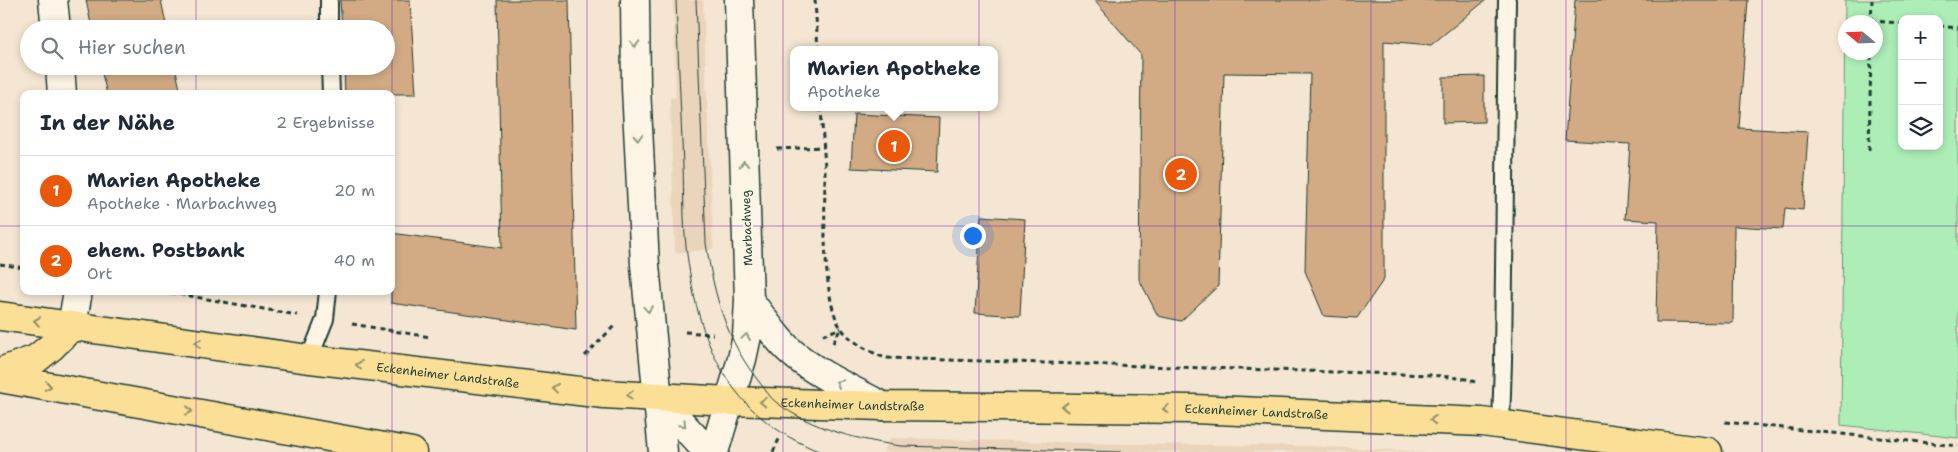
<!DOCTYPE html>
<html lang="de">
<head>
<meta charset="utf-8">
<style>
	body { margin:0; font-family:"Shantell Sans",sans-serif; background:#f2f2f3; color:#1f2937 }
	.controls { position:absolute; right:15px; top:15px; display:grid; overflow:hidden; border-radius:10px; box-shadow:0 2px 8px #0003 }
	.controls button { width:45px; height:45px; display:grid; place-items:center; padding:0; border:0; border-bottom:1px solid #e0e1e3; background:#fff; color:#1f2937; font:25px sans-serif }
	.compass { position:absolute; left:1838px; top:15px; width:45px; height:45px; border-radius:50%; background:#fff; box-shadow:0 2px 8px #0003; rotate:289deg }
	.you { position:absolute; left:972px; top:235px; width:18px; height:18px; margin:-12px; border:4px solid #fff; border-radius:50%; background:#1a73e8; box-shadow:0 0 0 8px #1a73e833 }
	.badge { display:grid; place-items:center; width:32px; height:32px; border-radius:50%; background:#ea580c; color:#fff; font-size:16px; font-weight:700 }
	.pin { position:absolute; translate:-50% -50%; border:2px solid #fff; box-shadow:0 1px 5px #0006 }
	.popup { position:absolute; left:790px; top:46px; width:208px; height:65px; box-sizing:border-box; display:grid; place-content:center; border-radius:10px; background:#fff; filter:drop-shadow(0 1px 4px #0005); font-size:16px; white-space:nowrap; color:#747a83 }
	.popup b { font-size:19px; color:#1f2937 }
	.popup::after { content:''; position:absolute; left:50%; top:100%; margin-left:-10px; border:10px solid transparent; border-top-color:#fff }
	.list { margin:0; padding:0; list-style:none }
	h2 { display:flex; justify-content:space-between; align-items:center; height:65px; margin:0; padding:0 20px; font-size:21px }
	h2 small { font-size:16px; font-weight:400; color:#747a83 }
	.list li { display:grid; grid-template-columns:32px 1fr auto; gap:15px; align-items:center; box-sizing:border-box; height:70px; padding:0 20px; border-top:1px solid #e0e1e3 }
	.list b { display:block; font-size:19px; white-space:nowrap }
	.list p { margin:0; font-size:16px; white-space:nowrap; color:#747a83 }
	.list em { font-size:16px; font-style:normal; color:#747a83 }
	.icon { flex:none; width:28px; height:28px; fill:none; stroke:currentColor; stroke-width:2; stroke-linecap:round; stroke-linejoin:round }
	.map { position:relative; flex:none; width:1958px; height:452px; overflow:hidden }
	.search { position:absolute; background:#fff; box-shadow:0 2px 8px #0003; left:20px; top:20px; width:375px; height:55px; display:flex; align-items:center; gap:12px; box-sizing:border-box; padding:0 18px; border-radius:28px; color:#747a83; font-size:19px }
	.panel { position:absolute; background:#fff; box-shadow:0 2px 8px #0003; left:20px; top:90px; width:375px; height:205px; border-radius:10px }
	.map>svg:first-child { display:block }
	.built { fill:#ead4bb }
	.green { fill:#adeeb7; stroke:#669676; fill-rule:evenodd }
	.building { fill:#d2ab84; stroke:#1f3d34 }
	.lines { fill:none; stroke-linecap:round; stroke-linejoin:round }
	.service-casing { stroke:#1f3d34; stroke-width:20 }
	.minor-casing { stroke:#1f3d34; stroke-width:31 }
	.secondary-casing { stroke:#1f3d34; stroke-width:31 }
	.primary-casing { stroke:#1f3d34; stroke-width:31 }
	.path { stroke:#1f3d34; stroke-width:3; stroke-dasharray:5 4; stroke-linecap:butt }
	.service { stroke:#fcf5e5; stroke-width:16 }
	.minor { stroke:#fcf5e5; stroke-width:28 }
	.secondary { stroke:#fcf5e5; stroke-width:28 }
	.primary { stroke:#fbdf96; stroke-width:28 }
	.tram { stroke:#1f3d34; stroke-width:1 }
	.oneway { stroke:#8e998c }
	.oneway2 { stroke:#8d8e65 }
	.grid { fill:none; stroke:#7b2cbf; stroke-width:1; stroke-opacity:0.55 }
	.labels { text-anchor:middle; dominant-baseline:central; stroke-width:4.5; stroke-linejoin:round; paint-order:stroke }
	.street-label { font-size:12px; fill:#1f3d34; stroke:#fcf5e5 }
</style>
</head>
<body>
<div class="map">
<svg width="1958" height="452" viewBox="0 0 1958 452">
	<rect width="100%" height="100%" fill="#f4e6d2"/>
	<filter id="ink" filterUnits="userSpaceOnUse"><feTurbulence type="fractalNoise" baseFrequency=".02" numOctaves="2"/><feDisplacementMap in="SourceGraphic" scale="10" xChannelSelector="R" yChannelSelector="G"/><feConvolveMatrix kernelMatrix="1 2 1 2 8 2 1 2 1" color-interpolation-filters="sRGB"/></filter>
	<g filter="url(#ink)">
		<!-- built -->
		<path class="built" d="M673,0H703L713,249L675,253L670,98L676,97Z
			M891,438L1128,444L1310,446L1428,452H883Z"/>
		<!-- green -->
		<path class="green" d="M1845,0H1958V438L1841,425ZM1902,19H1939V146H1902ZM1846,22H1876V52H1846Z"/>
		<!-- building -->
		<path class="building" d="M86,0H161L167,29H92Z
			M340,0H410L416,94H345L344,66H386V29H342Z
			M497,0H569L576,330L391,303V233L502,248Z
			M1094,0H1486L1431,45L1384,41V279L1357,318L1324,316L1305,271L1310,74L1224,73L1218,286L1181,321L1158,316L1139,279L1141,55Z
			M1575,0H1748L1739,128L1808,132L1803,210L1785,208L1783,229L1734,226L1733,323L1656,322L1658,221L1625,219L1630,144L1565,140Z
			M100,66H175L181,94H107Z
			M1484,76V122L1443,123V77Z
			M854,114L939,118L937,172L851,168Z
			M981,216L1025,219L1020,316L975,313Z"/>
		<g class="lines">
			<!-- service casing -->
			<g class="service-casing">
				<path id="service" d="M329,0V29
					M330,66L331,94
					M309,359L325,319L328,291
					M1501,424L1503,361L1507,0"/>
			</g>
			<!-- minor casing -->
			<g class="minor-casing">
				<path id="minor" d="M53,0L56,29
					M60,66L62,94
					M72,326L78,291"/>
			</g>
			<!-- secondary casing -->
			<g class="secondary-casing">
				<path id="secondary" d="M635,0L636,88L645,265L663,452
					M749,300C764,319 777,341 796,356C822,377 853,390 882,406
					M657,397L708,452
					M714,452L742,359L747,336L749,300L739,0"/>
			</g>
			<!-- primary casing -->
			<g class="primary-casing">
				<g id="primary">
					<path id="s1" d="M0,316L309,359L604,394L729,401L882,406L1194,409L1482,422L1708,452"/>
					<path d="M0,372L36,359L51,347L72,326"/>
					<path d="M0,378L412,452"/>
				</g>
			</g>
			<!-- path -->
			<path class="path" d="M815,0L818,50
				M1871,21L1902,23
				M1871,22L1872,0
				M1939,26L1958,28
				M821,107C822,128 824,148 825,169C825,206 821,299 841,328C852,343 869,351 885,358L1432,375L1466,379L1475,382
				M777,149L824,147
				M1869,150L1871,52
				M0,264L24,268
				M162,291L297,315
				M352,324L430,337
				M685,332L713,334
				M823,335L841,328
				M833,343L841,328
				M585,356L615,325
				M1725,422L1958,446
				M773,452L780,437"/>
			<!-- service -->
			<use href="#service" class="service"/>
			<!-- minor -->
			<use href="#minor" class="minor"/>
			<!-- secondary -->
			<use href="#secondary" class="secondary"/>
			<!-- primary -->
			<use href="#primary" class="primary"/>
			<!-- tram -->
			<path class="tram" d="M676,0C678,56 681,111 683,167C684,193 683,220 686,246C697,341 727,416 821,452
				M696,0L706,243C714,295 726,341 760,383C765,389 770,398 777,403C812,429 859,440 901,446L1121,452"/>
		</g>
		<!-- one-way arrows -->
		<defs><path id="oneway-chevron" d="M-2-3.5L2.5 0L-2 3.5" fill="none" stroke-width="1.6" stroke-linecap="round" stroke-linejoin="round" transform="scale(1.25)"/></defs>
		<g class="oneway">
			<use href="#oneway-chevron" transform="translate(635 44) rotate(89)"/>
			<use href="#oneway-chevron" transform="translate(638 137) rotate(87)"/>
			<use href="#oneway-chevron" transform="translate(744 164) rotate(-92)"/>
			<use href="#oneway-chevron" transform="translate(648 309) rotate(85)"/>
			<use href="#oneway-chevron" transform="translate(746 337) rotate(-82)"/>
			<use href="#oneway-chevron" transform="translate(839 383) rotate(-152)"/>
			<use href="#oneway-chevron" transform="translate(683 424) rotate(46)"/>
		</g>
		<g class="oneway2">
			<use href="#oneway-chevron" transform="translate(37 321) rotate(-172)"/>
			<use href="#oneway-chevron" transform="translate(198 343) rotate(-172)"/>
			<use href="#oneway-chevron" transform="translate(359 365) rotate(-173)"/>
			<use href="#oneway-chevron" transform="translate(48 386) rotate(10)"/>
			<use href="#oneway-chevron" transform="translate(555 388) rotate(-173)"/>
			<use href="#oneway-chevron" transform="translate(630 395) rotate(-176)"/>
			<use href="#oneway-chevron" transform="translate(763 402) rotate(-177)"/>
			<use href="#oneway-chevron" transform="translate(1065 407) rotate(-180)"/>
			<use href="#oneway-chevron" transform="translate(1166 409) rotate(-179)"/>
			<use href="#oneway-chevron" transform="translate(189 411) rotate(10)"/>
			<use href="#oneway-chevron" transform="translate(1433 420) rotate(-177)"/>
		</g>
	</g>
	<!-- grid -->
	<path class="grid" d="M196,0V29M392,0V452M587,0V452M783,0V452M979,0V452M1175,0V452M1371,0V452M1566,0V452M1762,0V452M196,66V94M0,226H24M391,226H1958M196,291V452"/>
	<g class="labels">
		<!-- street labels -->
		<g class="street-label">
			<text transform="translate(747 228) rotate(-92)">Marbachweg</text>
			<text stroke="none"><textPath href="#s1" startOffset="452">Eckenheimer Landstraße</textPath></text>
			<text stroke="none"><textPath href="#s1" startOffset="858">Eckenheimer Landstraße</textPath></text>
			<text stroke="none"><textPath href="#s1" startOffset="1262">Eckenheimer Landstraße</textPath></text>
		</g>
	</g>
</svg>
<div class="controls">
<button>+</button>
<button>−</button>
<button><svg class="icon" aria-label="layers" viewBox="0 0 24 24"><path d="M12 4l9 5-9 5-9-5zM3 14l9 5 9-5"/></svg></button>
</div>
<svg class="compass" viewBox="-18 -18 36 36"><path d="M0-13l5 13h-10z" fill="#e53935"/><path d="M0 13l5-13h-10z" fill="#747a83"/></svg>
<div class="you"></div>
<div class="pin badge" style="left:894px;top:146px">1</div>
<div class="popup"><b>Marien Apotheke</b>Apotheke</div>
<div class="pin badge" style="left:1181px;top:174px">2</div>
<div class="search"><svg class="icon" aria-label="search" viewBox="0 0 24 24"><circle cx="10" cy="10" r="6"/><path d="M15 15l6 6"/></svg>Hier suchen</div>
<section class="panel">
<h2>In der Nähe<small>2 Ergebnisse</small></h2>
<ul class="list">
<li><span class="badge">1</span><div><b>Marien Apotheke</b><p>Apotheke · Marbachweg</p></div><em>20 m</em></li>
<li><span class="badge">2</span><div><b>ehem. Postbank</b><p>Ort</p></div><em>40 m</em></li>
</ul>
</section>
</div>
</body>
</html>
